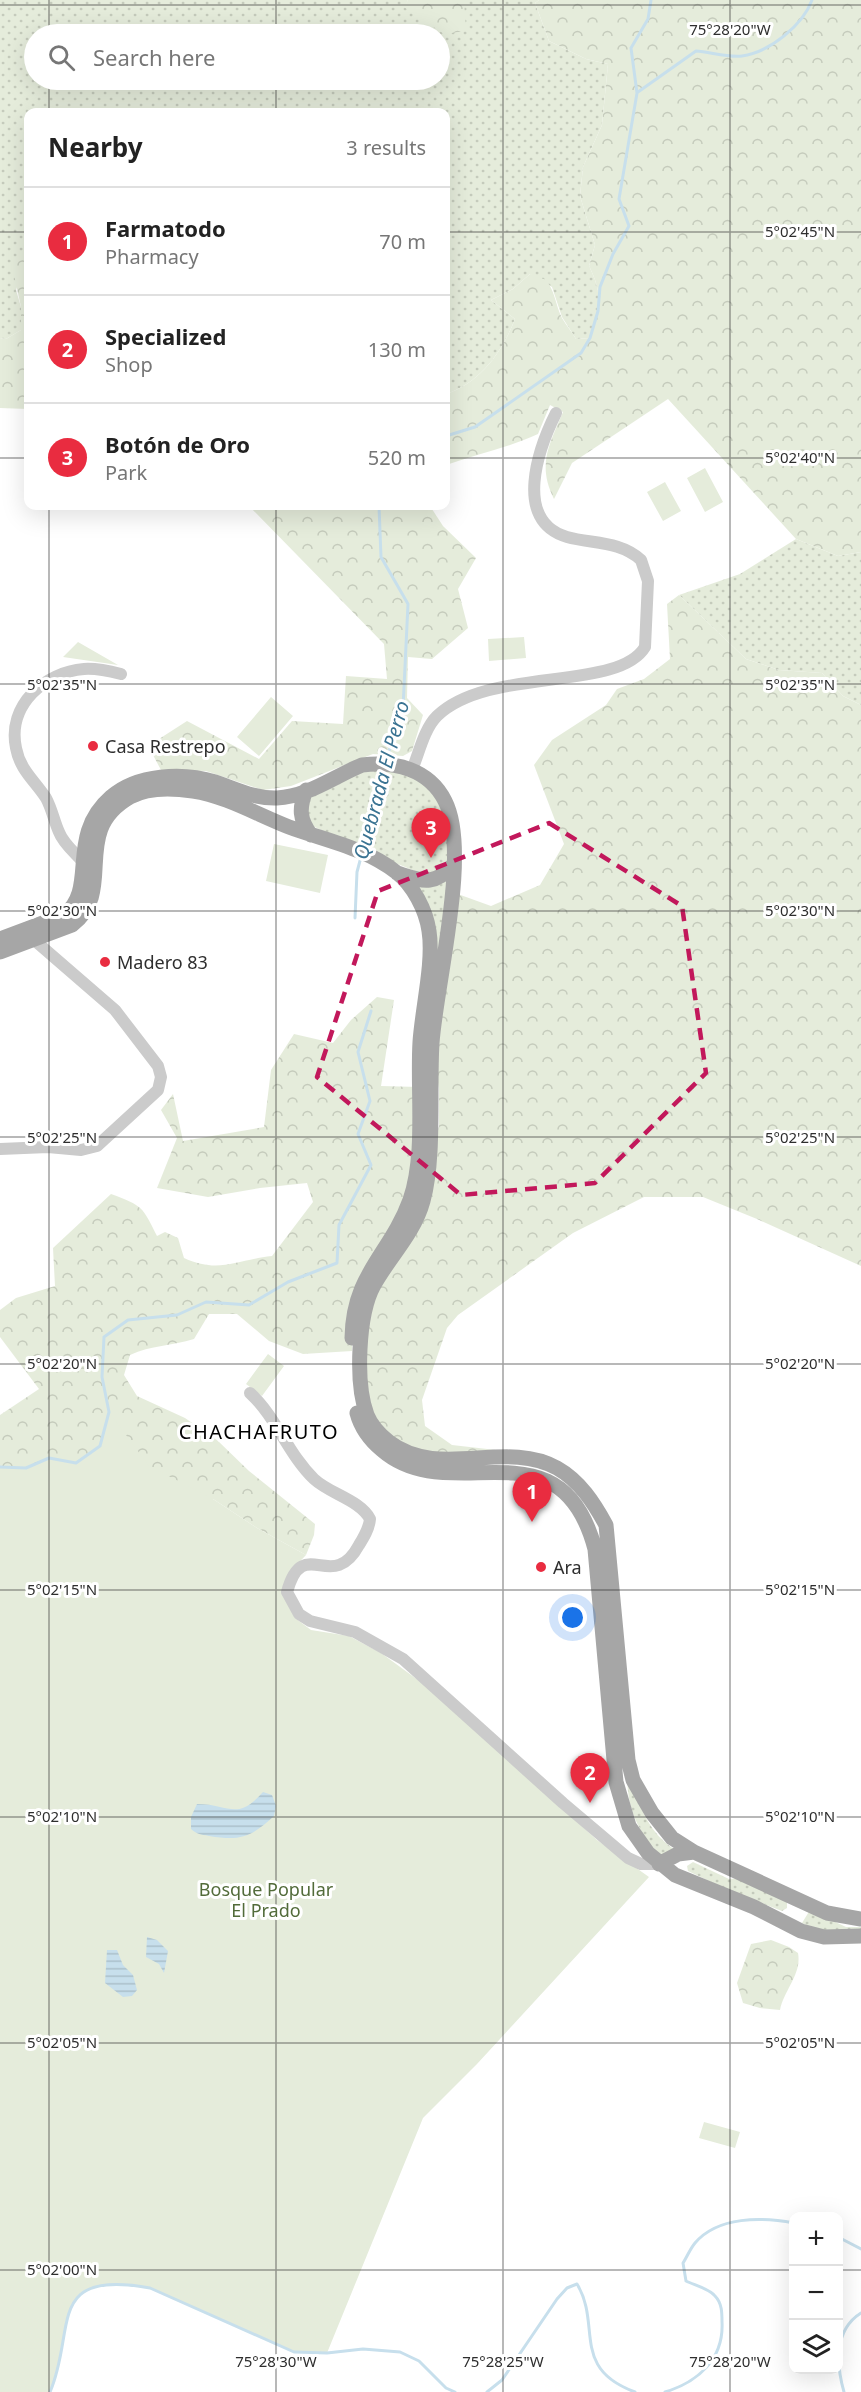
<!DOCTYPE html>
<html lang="en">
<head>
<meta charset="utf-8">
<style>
	body { margin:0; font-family:"Noto Sans",sans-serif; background:#f6f6f6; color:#222 }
	.controls { position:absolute; right:18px; bottom:18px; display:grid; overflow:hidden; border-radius:12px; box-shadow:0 6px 24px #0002 }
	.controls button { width:54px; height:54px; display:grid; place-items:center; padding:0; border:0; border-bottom:2px solid #e0e0e0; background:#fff; color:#222; font:30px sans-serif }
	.you { position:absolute; left:573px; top:1618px; width:21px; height:21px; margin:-15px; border:4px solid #fff; border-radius:50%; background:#1a73e8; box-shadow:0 0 0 9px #1a73e833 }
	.badge { display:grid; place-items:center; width:39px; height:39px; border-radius:50%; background:#e92c40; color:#fff; font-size:20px; font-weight:700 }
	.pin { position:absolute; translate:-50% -50px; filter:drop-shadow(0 2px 3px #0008) }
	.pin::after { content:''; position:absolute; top:32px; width:21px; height:18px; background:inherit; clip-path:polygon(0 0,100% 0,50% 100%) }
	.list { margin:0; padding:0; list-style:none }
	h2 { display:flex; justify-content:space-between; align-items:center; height:78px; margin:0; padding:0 24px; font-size:26px }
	h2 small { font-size:20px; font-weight:400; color:#767676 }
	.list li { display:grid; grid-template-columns:39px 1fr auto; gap:18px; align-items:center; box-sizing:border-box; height:108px; padding:0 24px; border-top:2px solid #e0e0e0 }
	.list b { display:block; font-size:22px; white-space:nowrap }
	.list p { margin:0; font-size:20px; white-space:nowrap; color:#767676 }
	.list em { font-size:20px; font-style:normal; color:#767676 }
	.icon { flex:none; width:33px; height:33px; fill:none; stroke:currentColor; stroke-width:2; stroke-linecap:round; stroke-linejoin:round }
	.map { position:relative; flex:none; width:861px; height:2392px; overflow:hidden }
	.search { position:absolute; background:#fff; box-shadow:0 6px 24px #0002; left:24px; top:24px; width:426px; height:66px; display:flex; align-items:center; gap:15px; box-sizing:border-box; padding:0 21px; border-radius:33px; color:#767676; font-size:22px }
	.panel { position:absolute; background:#fff; box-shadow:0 6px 24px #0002; left:24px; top:108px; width:426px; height:402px; border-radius:12px }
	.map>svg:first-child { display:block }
	.grass { fill:url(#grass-dots); fill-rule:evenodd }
	.forest { fill:url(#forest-crowns) }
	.park { fill:#e5ecdb }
	.water { fill:url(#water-rules) }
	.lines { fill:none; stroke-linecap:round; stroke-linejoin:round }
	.stream { stroke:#c7dfec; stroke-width:3 }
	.minor { stroke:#cbcbcb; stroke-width:12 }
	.major { stroke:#a6a6a6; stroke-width:15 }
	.marked { fill:none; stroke:#c2185b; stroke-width:4.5; stroke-dasharray:12 8; stroke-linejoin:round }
	.ticks { fill:none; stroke:#2e2e2e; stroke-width:1.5; stroke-opacity:0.45 }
	.poi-dot { fill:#e92c40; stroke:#fff; stroke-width:2 }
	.labels { text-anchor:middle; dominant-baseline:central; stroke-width:6; stroke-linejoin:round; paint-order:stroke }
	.poi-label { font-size:18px; fill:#2e2e2e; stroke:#fff; text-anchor:start }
	.park-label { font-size:18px; fill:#526b3a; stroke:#fff }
	.water-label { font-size:20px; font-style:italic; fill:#3a7392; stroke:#fff }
	.neighbourhood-label { font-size:20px; letter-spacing:1.5px; fill:#000; stroke:#fff }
	.ticks-label { font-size:15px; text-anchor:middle; fill:#2e2e2e; stroke:#fff; stroke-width:6; stroke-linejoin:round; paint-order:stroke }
</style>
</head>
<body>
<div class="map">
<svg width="861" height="2392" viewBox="0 0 861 2392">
	<defs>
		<pattern id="grass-dots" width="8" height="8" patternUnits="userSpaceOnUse" patternTransform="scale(1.5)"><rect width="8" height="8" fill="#e5ecdb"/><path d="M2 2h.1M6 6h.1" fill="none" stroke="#c5cbbc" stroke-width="1.8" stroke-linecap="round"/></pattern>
		<pattern id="forest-crowns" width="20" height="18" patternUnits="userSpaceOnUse" patternTransform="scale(1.5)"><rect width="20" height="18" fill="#e5ecdb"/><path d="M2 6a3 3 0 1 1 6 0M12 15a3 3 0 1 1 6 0" fill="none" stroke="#c5cbbc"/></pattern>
		<pattern id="water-rules" width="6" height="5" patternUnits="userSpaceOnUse" patternTransform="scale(1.5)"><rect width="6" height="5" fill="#c7dfec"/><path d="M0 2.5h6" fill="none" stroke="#abc0cb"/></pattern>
	</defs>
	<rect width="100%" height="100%" fill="#fff"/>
	<!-- grass -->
	<path class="grass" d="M0,0H408L405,7L462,4L464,0H539L535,3L549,41L586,59L608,64L602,125L583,167L580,196L595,245L589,266C604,296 599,307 590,338L576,339L562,317L552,287L530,274L513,289L491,300L515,319C502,352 481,382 446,394V112H28V254L16,290L21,307V330L6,339L0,338ZM34,34H440V80H34Z
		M796,539L838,556L861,552V705L843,696L822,673L779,670L746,659L679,595L740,574Z
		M369,769C379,770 391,770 401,772C445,782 453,830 447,867C443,869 436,875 431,876C423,877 326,832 310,825L304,809L310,795Z
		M447,879L443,934L434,974L413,883Z
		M627,1759C636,1796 643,1830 677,1851L661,1861C633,1820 626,1810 627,1759Z
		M693,1862L729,1879L742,1878L787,1900V1908L782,1911L728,1890L688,1871L687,1866Z
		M810,1910L846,1927H861V1933L817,1930L802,1923Z"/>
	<!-- forest -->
	<path class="forest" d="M408,0H464L466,31L444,34L404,7Z
		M539,0H861V552L838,556L796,539L668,399L572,463L554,499C537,465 549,445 563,412L550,405L538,434C508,448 477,454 446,465V394C481,382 502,352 515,319L491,300L513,289L530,274C555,276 553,300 562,318C566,325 572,332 576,339L590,338C599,307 604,296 589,266L595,245L580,196L583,167L602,125L608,64L586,59L549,41L535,3Z
		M28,254V409L0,408V338L6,339L21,330V307L11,261Z
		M249,506H430L443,526L476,558L458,589L468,628L432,659L408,657L407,698L423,715L412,751L403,756L373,754L291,786L263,790L206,771L161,770L153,755L159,739L187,721L259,759L292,721L343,724L346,676L387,679L384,644Z
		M679,595L746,659L779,670L822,673L843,696L861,705V1266L757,1219L703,1197H644L573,1233L458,1315L447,1328L422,1400L425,1426L452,1445L496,1450L434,1460L381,1436L361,1378L363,1317L428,1175L439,1126V1089L432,1044L455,893L491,906L540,885L564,844L534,765L552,740L606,705L617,689L644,679L670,659L667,604Z
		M377,997L394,1000L381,1086L419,1087L411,1197L352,1313V1351L303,1354L269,1341L237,1314H209L194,1339C172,1346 151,1345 130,1355L124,1375L137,1396L185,1418L217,1440L249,1471L315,1524L314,1535L306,1555L257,1528L213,1499L0,1624V1415L39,1389L0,1337V1310L16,1298L55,1286L53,1248L111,1194C143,1206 142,1206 157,1236L165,1232L178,1238L184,1258C219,1274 236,1260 272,1256L313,1202L307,1183L260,1188L208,1197L157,1188L177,1138L161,1110L173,1094L183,1141L264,1127L271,1070L294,1034L333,1043L351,1020Z
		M771,1940L789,1947L798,1953C802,1974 784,1990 780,2010L760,2008L743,2003L737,1983L751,1944Z"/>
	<!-- park -->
	<path class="park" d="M705,468L723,502L705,512L687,478Z
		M665,482L681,511L663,521L647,492Z
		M524,637L526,658L489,661L488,639Z
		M78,642L118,665L63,657Z
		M271,697L293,716L259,756L237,737Z
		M274,844L328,855L320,893L266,881Z
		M268,1354L284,1366L262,1396L246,1384Z
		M109,1412L149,1466L213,1499L257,1528L306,1555L289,1573L282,1593L295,1618L311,1630L349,1636L381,1653L433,1691L597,1840L649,1877L477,2064L423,2118L327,2353L294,2352L150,2288C44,2269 77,2329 50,2392H0V1467L26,1468L49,1458L76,1463L100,1446Z
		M704,2122L740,2132L735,2148L699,2138Z"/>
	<!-- water -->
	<path class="water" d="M263,1792L272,1795L276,1806L274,1816C250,1838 240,1841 209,1836C200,1834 198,1835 191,1829V1817L197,1804C230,1804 236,1822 263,1792Z
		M147,1937L157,1940L168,1951L164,1973L159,1964L146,1957Z
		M107,1950H117L123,1965L133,1975L137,1990L132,1996L123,1997L105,1983Z"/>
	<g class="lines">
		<!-- stream -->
		<path class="stream" d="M638,92L696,51C710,52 729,58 742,56C770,52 803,25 812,0
			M446,436L475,427L581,353L590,338L598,311L600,287L613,254L629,226L619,199L637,93L631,48L648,19L651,0
			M379,506L381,557L408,604L403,708L386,760
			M363,847L384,770
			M355,918L357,872L361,857
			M0,1467L26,1468L49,1458L76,1463L100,1446L109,1412L102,1377L104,1337L128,1320L177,1315L206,1302L249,1305L288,1282L337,1263L339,1225L371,1165L358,1134L370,1101L358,1052L371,1011
			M838,2237L861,2249
			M50,2392C77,2329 44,2269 150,2288L294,2352L327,2353L363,2349L400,2352L419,2361L446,2388L455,2392
			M487,2392L502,2380L557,2299L567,2288L577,2284C602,2325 570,2368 635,2392
			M665,2392C698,2382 724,2359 722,2322C722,2313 722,2303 715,2296C710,2289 694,2285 686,2281L683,2263C687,2257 690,2249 695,2243C718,2216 762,2217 794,2223
			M844,2392C836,2364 834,2330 861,2313"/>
		<!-- minor -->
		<path class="minor" d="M412,770C419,753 424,729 437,716C489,666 618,692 645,647L648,581L641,560C620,541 593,544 567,537C512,521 539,447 556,413
			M82,861C74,852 63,843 59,832C54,821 52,809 46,798C35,781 20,770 16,748C7,705 45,672 84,669C96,668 109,671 121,674
			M0,1149L48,1147L81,1150L97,1146L158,1090L161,1077L158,1066L115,1010L33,939
			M250,1393C277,1418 288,1454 314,1479C330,1494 360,1500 370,1519C369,1529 364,1537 359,1545C332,1595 303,1533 287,1592L299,1614L310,1621L355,1632L403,1659L563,1803L628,1858L641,1864H659"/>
		<!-- major -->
		<path class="major" d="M306,790C299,808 299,819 311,835
			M397,873C423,881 434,887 454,864
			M0,939L64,915C99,888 65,837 111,797C137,774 183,772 215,782C236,789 255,799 277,798C307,797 335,776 362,765C395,761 429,769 445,801C471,852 436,984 432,1043C429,1090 435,1158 423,1201C414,1234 390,1256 374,1285C358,1314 355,1383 367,1415C371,1425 380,1435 389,1442C439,1480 505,1439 557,1468C580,1481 594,1503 606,1525L628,1760L633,1780L652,1813L672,1838L694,1852L827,1913L861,1919
			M0,952L72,925C118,890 69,832 130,797C148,787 173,788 193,791C226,796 258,815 289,827C324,840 366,848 396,872C413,885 426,910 429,931C434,962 422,1010 420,1042C417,1091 426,1154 410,1200C390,1255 353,1273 352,1338
			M357,1413C361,1428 370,1440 382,1450C451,1510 560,1417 595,1549L616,1782L629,1826L648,1853L675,1875L754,1907L801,1931L824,1937L861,1936
			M659,1864L678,1854L694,1852"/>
	</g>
	<!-- marked area -->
	<path class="marked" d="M549,823L682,906L706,1073L595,1183L461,1195L317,1077L378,891Z"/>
	<!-- ticks -->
	<path class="ticks" d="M49,0V34M276,0V34M503,0V2392M730,0V2392M0,5H861M49,80V112M276,80V112M0,232H28M446,232H861M0,458H28M446,458H861M49,506V2392M276,506V2392M0,684H861M0,911H861M0,1137H861M0,1364H861M0,1590H861M0,1817H861M0,2043H861M0,2270H794M838,2270H861"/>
	<!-- markers -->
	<g class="poi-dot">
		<circle cx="93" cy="746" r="6"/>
		<circle cx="105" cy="962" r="6"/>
		<circle cx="541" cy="1567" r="6"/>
	</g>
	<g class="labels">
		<!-- poi labels -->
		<g class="poi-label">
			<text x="105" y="746">Casa Restrepo</text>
			<text x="117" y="962">Madero 83</text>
			<text x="553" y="1567">Ara</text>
		</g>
		<!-- park labels -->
		<g class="park-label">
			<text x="266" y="1889">Bosque Popular<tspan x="266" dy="21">El Prado</tspan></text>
		</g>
		<!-- water labels -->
		<g class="water-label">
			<text transform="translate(381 780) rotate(-75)">Quebrada El Perro</text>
		</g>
		<!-- neighbourhood labels -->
		<g class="neighbourhood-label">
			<text x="259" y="1431">CHACHAFRUTO</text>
		</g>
	</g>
	<g class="ticks-label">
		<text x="730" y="35">75°28'20"W</text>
		<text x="800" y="237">5°02'45"N</text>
		<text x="800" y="463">5°02'40"N</text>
		<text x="62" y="690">5°02'35"N</text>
		<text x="800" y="690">5°02'35"N</text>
		<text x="62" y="916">5°02'30"N</text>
		<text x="800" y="916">5°02'30"N</text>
		<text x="62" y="1143">5°02'25"N</text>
		<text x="800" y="1143">5°02'25"N</text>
		<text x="62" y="1369">5°02'20"N</text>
		<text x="800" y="1369">5°02'20"N</text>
		<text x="62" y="1595">5°02'15"N</text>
		<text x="800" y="1595">5°02'15"N</text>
		<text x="62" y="1822">5°02'10"N</text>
		<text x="800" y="1822">5°02'10"N</text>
		<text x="62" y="2048">5°02'05"N</text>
		<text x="800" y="2048">5°02'05"N</text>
		<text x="62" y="2275">5°02'00"N</text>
		<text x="276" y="2367">75°28'30"W</text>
		<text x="503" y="2367">75°28'25"W</text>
		<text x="730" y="2367">75°28'20"W</text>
	</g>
</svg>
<div class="controls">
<button>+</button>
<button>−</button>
<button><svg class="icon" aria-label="layers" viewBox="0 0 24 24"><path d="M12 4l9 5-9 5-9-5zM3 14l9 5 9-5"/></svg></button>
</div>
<div class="you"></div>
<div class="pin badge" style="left:532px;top:1522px">1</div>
<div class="pin badge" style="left:590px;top:1803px">2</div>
<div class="pin badge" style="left:431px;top:858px">3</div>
<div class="search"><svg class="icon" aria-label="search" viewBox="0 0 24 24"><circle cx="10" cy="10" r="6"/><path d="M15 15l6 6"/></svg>Search here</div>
<section class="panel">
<h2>Nearby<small>3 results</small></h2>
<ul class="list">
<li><span class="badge">1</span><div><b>Farmatodo</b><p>Pharmacy</p></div><em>70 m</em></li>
<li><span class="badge">2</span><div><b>Specialized</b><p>Shop</p></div><em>130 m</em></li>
<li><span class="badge">3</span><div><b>Botón de Oro</b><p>Park</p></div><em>520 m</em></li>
</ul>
</section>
</div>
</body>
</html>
